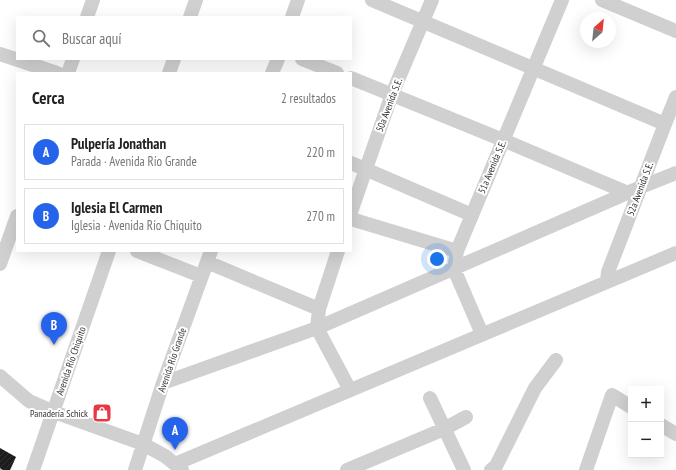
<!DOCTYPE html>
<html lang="es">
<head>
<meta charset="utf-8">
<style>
	body { margin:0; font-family:"PT Sans Narrow",sans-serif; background:#f2f2f2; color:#222 }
	.controls { position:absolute; right:12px; bottom:12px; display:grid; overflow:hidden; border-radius:0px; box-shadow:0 4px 16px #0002 }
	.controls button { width:36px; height:36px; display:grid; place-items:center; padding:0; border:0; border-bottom:1px solid #e0e0e0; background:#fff; color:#222; font:20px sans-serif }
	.compass { position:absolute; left:580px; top:12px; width:36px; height:36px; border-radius:50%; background:#fff; box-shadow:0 4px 16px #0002; rotate:27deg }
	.you { position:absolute; left:437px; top:259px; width:14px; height:14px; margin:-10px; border:3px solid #fff; border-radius:50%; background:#1a73e8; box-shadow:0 0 0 6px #1a73e833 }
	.badge { display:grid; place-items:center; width:26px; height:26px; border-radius:50%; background:#2563eb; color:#fff; font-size:13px; font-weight:700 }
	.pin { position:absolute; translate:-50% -33px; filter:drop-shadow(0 1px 2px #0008) }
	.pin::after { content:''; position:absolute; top:21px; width:14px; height:12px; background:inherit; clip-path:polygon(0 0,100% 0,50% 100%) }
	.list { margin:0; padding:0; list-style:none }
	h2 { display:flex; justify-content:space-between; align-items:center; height:52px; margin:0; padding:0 16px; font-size:17px }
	h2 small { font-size:13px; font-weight:400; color:#767676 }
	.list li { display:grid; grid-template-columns:26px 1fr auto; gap:12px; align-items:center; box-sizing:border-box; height:56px; margin:0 8px 8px; padding:0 8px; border:1px solid #e0e0e0; border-radius:0px }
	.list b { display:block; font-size:15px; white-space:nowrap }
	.list p { margin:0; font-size:13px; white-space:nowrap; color:#767676 }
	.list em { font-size:13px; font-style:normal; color:#767676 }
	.icon { flex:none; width:22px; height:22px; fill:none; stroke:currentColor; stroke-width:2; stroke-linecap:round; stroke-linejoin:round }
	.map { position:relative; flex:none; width:676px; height:470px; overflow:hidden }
	.search { position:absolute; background:#fff; box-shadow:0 4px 16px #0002; left:16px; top:16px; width:336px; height:44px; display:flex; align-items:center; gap:10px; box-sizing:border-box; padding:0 14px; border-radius:0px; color:#767676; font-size:15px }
	.panel { position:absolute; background:#fff; box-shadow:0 4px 16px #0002; left:16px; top:72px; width:336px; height:180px; border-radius:0px }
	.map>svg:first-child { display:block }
	.building { fill:url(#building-hatch); filter:url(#shadow) }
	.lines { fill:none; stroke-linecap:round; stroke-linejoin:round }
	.minor { stroke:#d0d0d0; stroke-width:14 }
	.labels { text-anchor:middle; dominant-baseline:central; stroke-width:4; stroke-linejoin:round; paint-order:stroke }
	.street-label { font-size:10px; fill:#333; stroke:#fff }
	.poi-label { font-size:10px; fill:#333; stroke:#fff; text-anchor:end }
</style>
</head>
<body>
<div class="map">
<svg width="676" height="470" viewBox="0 0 676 470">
	<defs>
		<pattern id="building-hatch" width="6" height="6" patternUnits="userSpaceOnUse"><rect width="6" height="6" fill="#1a1a1a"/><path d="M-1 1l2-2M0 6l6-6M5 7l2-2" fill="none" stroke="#333"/></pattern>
		<filter id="shadow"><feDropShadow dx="-3.5" dy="3.5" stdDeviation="2" flood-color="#0004"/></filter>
	</defs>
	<rect width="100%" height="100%" fill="#fff"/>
	<!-- building -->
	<path class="building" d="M0,448L16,457L10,470H3L0,468Z"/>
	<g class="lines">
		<!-- minor -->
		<path class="minor" d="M372,0L665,124
			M602,0L676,31
			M87,17L93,0
			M190,17L196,0
			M292,17L298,0
			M0,54L57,73
			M302,59L337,73
			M68,73L73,59
			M169,73L174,59
			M272,73L278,59
			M351,78L503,140L628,193
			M351,163L472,215
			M351,212L392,94L432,0
			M351,219L457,251
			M137,251L201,276
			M338,251L319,309L317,328L350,390
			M207,262L319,309
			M0,264L17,216
			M607,281L608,272L665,124L676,97
			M482,334L454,269L457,251L562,0
			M0,376L29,401L54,412L143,444L165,456L182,470
			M163,383L317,328L641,187L676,173
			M430,398L464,470
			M661,425L676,434
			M175,464L676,253
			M33,470L109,251
			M135,470L163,383L211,251
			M347,470L444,429L466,417
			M491,470L496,466L535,388L556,360
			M586,470L612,395L631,407"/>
	</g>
	<!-- icons -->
	<defs>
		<g id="shop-square" transform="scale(1)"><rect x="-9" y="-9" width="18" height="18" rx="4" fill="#e63946" stroke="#fff"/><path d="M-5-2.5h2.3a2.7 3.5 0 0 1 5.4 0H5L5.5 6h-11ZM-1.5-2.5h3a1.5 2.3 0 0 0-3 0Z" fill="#fff"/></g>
	</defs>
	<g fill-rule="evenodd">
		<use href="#shop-square" x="102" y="413"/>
	</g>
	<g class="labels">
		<!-- street labels -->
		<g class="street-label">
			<text transform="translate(389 105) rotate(-69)">50a Avenida S.E.</text>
			<text transform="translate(492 167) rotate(-67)">51a Avenida S.E.</text>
			<text transform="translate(640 189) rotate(-69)">52a Avenida S.E.</text>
			<text transform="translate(172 360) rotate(-71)">Avenida Río Grande</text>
			<text transform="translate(71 361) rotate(-71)">Avenida Río Chiquito</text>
		</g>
		<!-- poi labels -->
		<g class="poi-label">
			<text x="88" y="413">Panadería Schick</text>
		</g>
	</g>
</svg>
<div class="controls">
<button>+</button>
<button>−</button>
</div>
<svg class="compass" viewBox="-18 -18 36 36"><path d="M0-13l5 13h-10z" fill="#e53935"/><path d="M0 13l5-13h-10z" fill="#767676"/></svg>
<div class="you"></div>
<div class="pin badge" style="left:175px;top:450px">A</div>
<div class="pin badge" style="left:54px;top:345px">B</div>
<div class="search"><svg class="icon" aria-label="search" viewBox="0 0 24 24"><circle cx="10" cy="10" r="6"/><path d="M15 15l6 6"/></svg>Buscar aquí</div>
<section class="panel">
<h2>Cerca<small>2 resultados</small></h2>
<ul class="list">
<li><span class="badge">A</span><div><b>Pulpería Jonathan</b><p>Parada · Avenida Río Grande</p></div><em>220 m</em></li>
<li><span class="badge">B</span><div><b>Iglesia El Carmen</b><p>Iglesia · Avenida Río Chiquito</p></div><em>270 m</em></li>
</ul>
</section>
</div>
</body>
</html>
